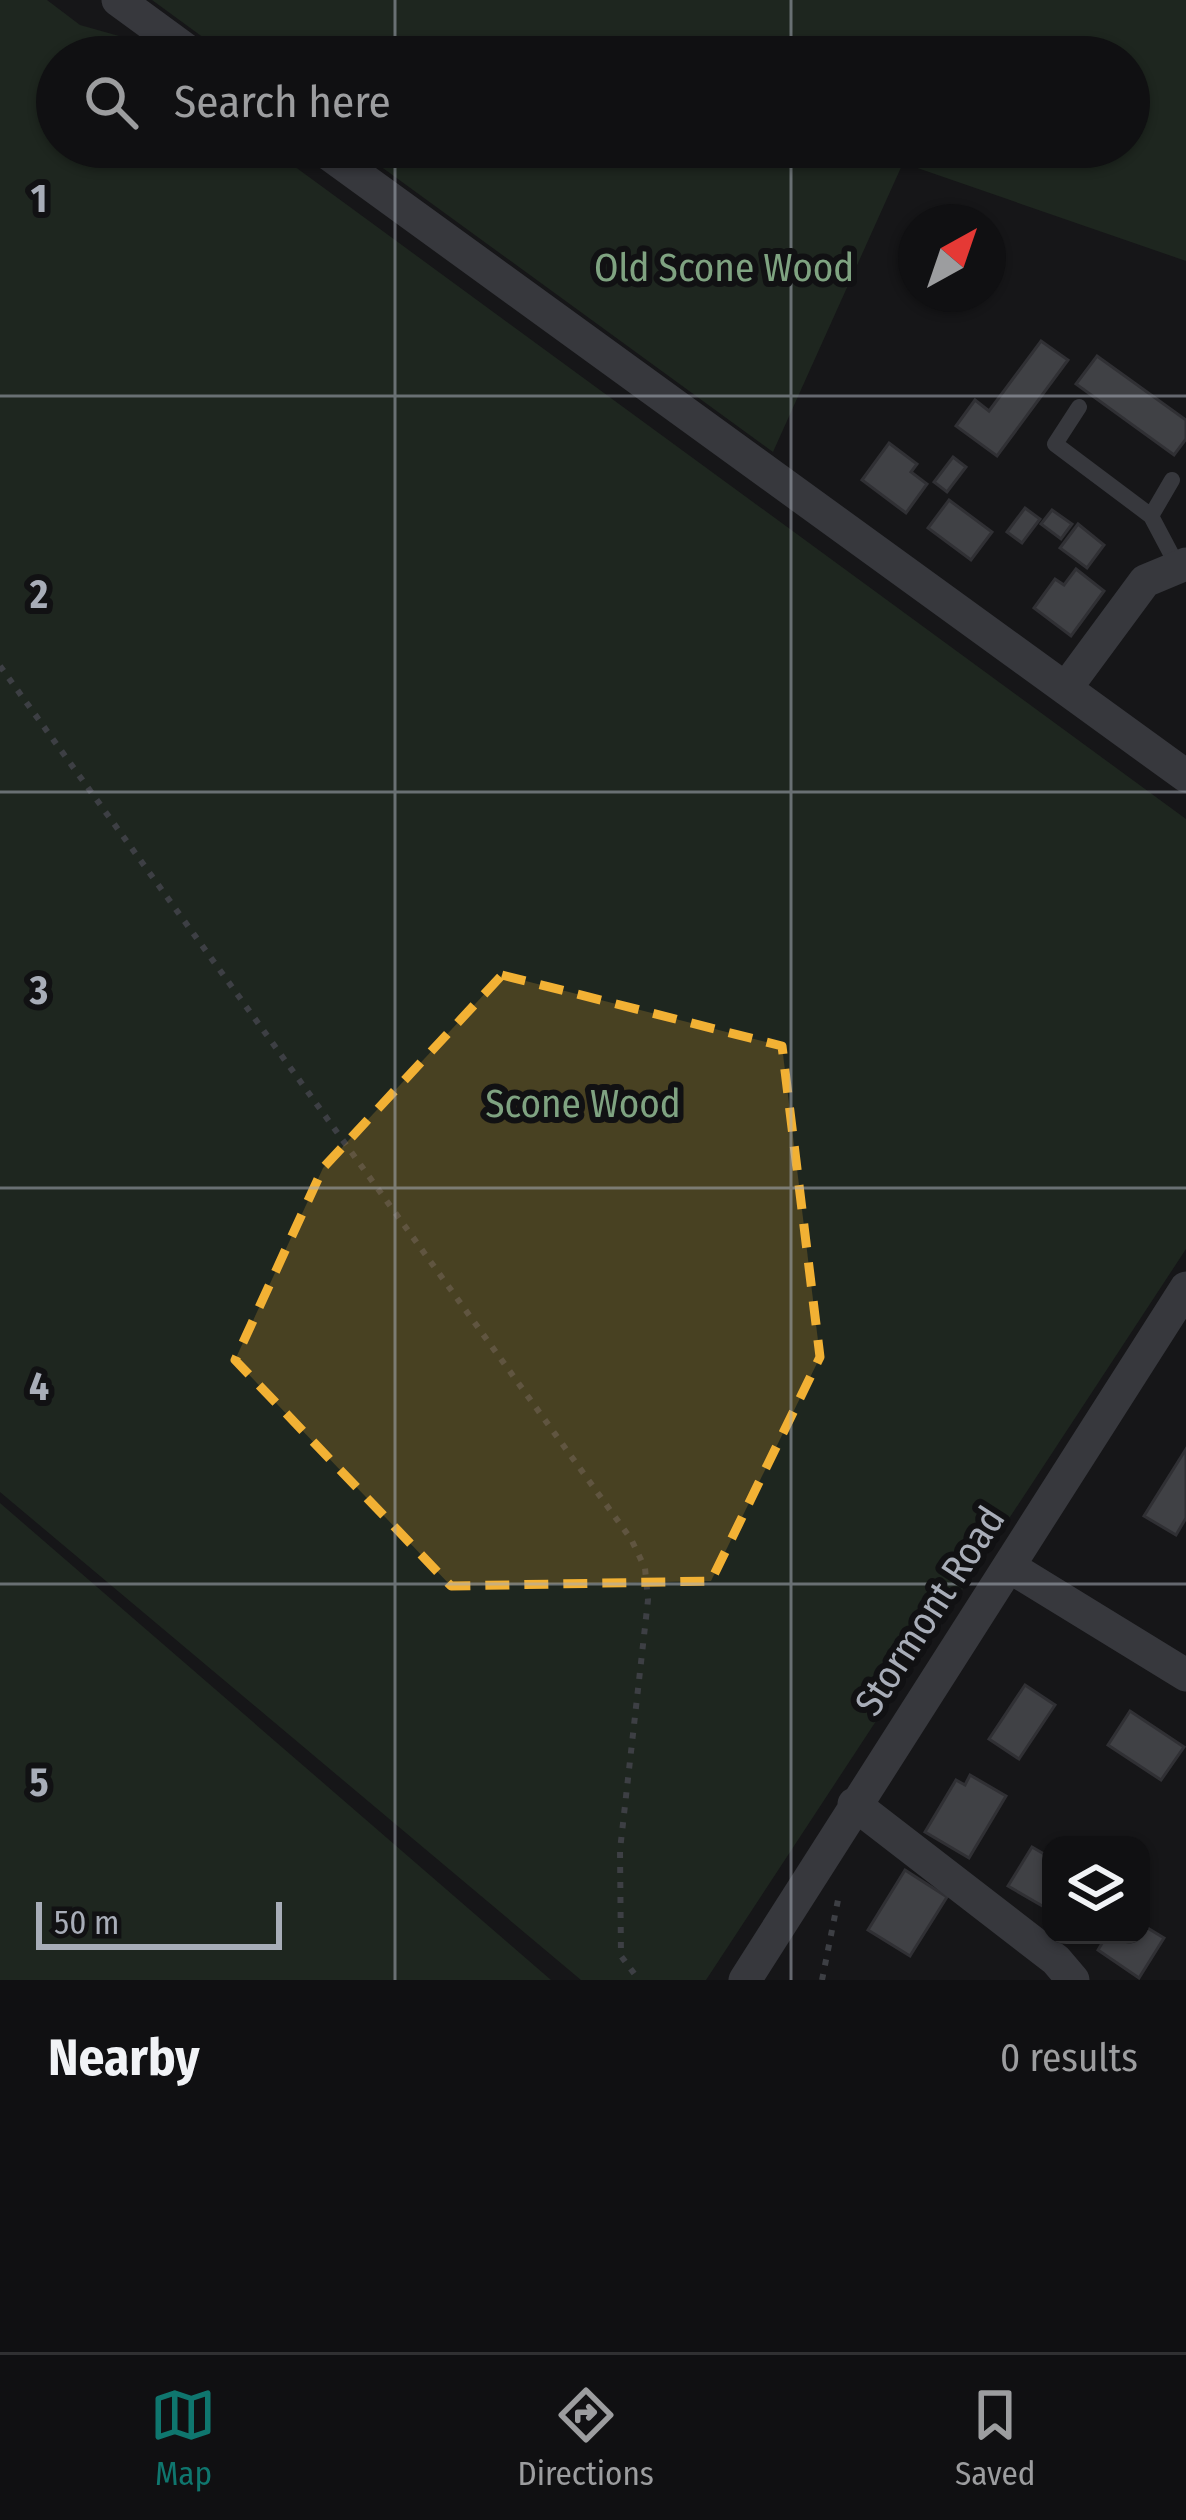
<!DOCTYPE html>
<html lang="en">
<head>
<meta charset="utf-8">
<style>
	body { margin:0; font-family:"Fira Sans Condensed",sans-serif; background:#19191b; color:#f1f3f6 }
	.controls { position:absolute; right:36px; bottom:36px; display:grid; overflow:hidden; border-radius:24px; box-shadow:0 3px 9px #0004 }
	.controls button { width:108px; height:108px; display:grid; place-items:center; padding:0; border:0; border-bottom:3px solid #303032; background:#101012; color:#f1f3f6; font:60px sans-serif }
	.compass { position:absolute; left:898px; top:204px; width:108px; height:108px; border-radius:50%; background:#101012; box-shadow:0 3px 9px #0004; rotate:40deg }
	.scale { position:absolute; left:36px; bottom:30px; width:246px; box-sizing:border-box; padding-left:12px; border:6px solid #a8adb8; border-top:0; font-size:33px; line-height:42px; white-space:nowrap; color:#a8adb8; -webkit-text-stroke:9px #111113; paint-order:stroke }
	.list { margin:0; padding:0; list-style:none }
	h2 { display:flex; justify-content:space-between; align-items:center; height:156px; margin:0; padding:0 48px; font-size:51px }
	h2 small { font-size:39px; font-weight:400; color:#9c9d9f }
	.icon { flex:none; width:66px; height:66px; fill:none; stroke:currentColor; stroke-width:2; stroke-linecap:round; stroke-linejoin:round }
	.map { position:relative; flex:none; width:1186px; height:1980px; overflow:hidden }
	.search { position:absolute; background:#101012; box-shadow:0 3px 9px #0004; left:36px; right:36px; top:36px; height:132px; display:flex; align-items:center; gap:30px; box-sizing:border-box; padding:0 42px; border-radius:66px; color:#9c9d9f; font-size:45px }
	.sheet { height:372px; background:#101012 }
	nav { display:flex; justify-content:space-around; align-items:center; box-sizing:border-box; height:168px; border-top:3px solid #303032; background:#101012; font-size:33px; color:#9c9d9f }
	nav a { display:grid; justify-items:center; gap:6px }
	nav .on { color:#0f766e }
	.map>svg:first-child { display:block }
	.green { fill:#1e261f }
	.building { fill:#404145; stroke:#303034; stroke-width:3 }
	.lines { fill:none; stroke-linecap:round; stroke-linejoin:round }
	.path { stroke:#3d3f44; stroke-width:6; stroke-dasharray:6 9; stroke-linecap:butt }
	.service { stroke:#37383d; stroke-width:16 }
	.minor { stroke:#37383d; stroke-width:33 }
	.marked { fill:#f2b134; fill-opacity:0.2; stroke:#f2b134; stroke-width:9; stroke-dasharray:24 15; stroke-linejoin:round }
	.grid { fill:none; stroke:#a8adb8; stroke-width:3; stroke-opacity:0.55 }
	.labels { text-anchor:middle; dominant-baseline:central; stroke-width:12; stroke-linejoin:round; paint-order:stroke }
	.park-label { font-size:39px; fill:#7fa381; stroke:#111113 }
	.street-label { font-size:39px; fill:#a8adb8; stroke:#111113 }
	.grid-label { font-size:39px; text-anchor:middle; font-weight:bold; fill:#a8adb8; stroke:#111113; stroke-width:12; stroke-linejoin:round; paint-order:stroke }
</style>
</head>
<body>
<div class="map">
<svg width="1186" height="1980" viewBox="0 0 1186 1980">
	<rect width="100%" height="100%" fill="#161618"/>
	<!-- green -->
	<path class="green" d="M0,0H47L80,25L119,36L147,57H57V147H268L1186,819V1249L706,1980H581L0,1492Z
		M152,0H1186V261L903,163L773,452L354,147H1129V57H230Z
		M0,1503L551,1980H0Z"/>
	<!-- building -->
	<path class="building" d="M1041,341L1068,360L997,456L956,426L975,400L989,411Z
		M1097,356L1186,420V439L1174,455L1076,384Z
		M889,443L917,464L911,472L927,484L906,513L862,480Z
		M953,457L966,467L947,492L934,482Z
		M949,500L992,532L971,560L928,528Z
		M1025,508L1040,519L1022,543L1007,532Z
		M1052,510L1072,524L1061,539L1041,524Z
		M1078,524L1104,545L1087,568L1060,548Z
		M1076,569L1104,591L1071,636L1034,608L1055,579L1064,585Z
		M1186,1449V1518L1176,1535L1144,1516Z
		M1025,1685L1055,1705L1019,1759L989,1739Z
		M1130,1711L1184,1747L1161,1780L1108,1745Z
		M970,1775L1006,1796L969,1858L925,1832L956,1780L965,1785Z
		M1032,1847L1051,1858V1911L1008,1886Z
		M905,1870L947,1897L910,1956L868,1930Z
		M1141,1924L1164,1938L1139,1978L1098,1950L1107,1935H1141Z"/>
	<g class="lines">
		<!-- path -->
		<path class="path" d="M0,666L631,1539L645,1568L648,1600L620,1850L621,1956L639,1980
			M822,1980L838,1900"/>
		<!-- service -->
		<path class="service" d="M1079,407L1055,444L1151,516L1178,567
			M1151,516L1172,480"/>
		<!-- minor -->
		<path class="minor" d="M118,0L196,57
			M319,147L1186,776
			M1066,688L1145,581L1186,564
			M1010,1567L1186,1675
			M854,1804L1056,1960L1073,1980
			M745,1980L1186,1288"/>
	</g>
	<!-- marked area -->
	<path class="marked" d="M502,975L782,1046L820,1357L711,1581L451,1586L235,1360L323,1168Z"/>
	<!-- grid -->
	<path class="grid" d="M395,0V57M791,0V57M395,147V1980M791,147V1980M0,396H1186M0,792H1186M0,1188H1186M0,1584H1186"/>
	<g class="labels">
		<!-- park labels -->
		<g class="park-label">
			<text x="724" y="268">Old Scone Wood</text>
			<text x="583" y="1104">Scone Wood</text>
		</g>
		<!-- street labels -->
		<g class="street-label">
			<text transform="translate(930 1611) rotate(-57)">Stormont Road</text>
		</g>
	</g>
	<g class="grid-label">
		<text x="39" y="212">1</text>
		<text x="39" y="608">2</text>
		<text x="39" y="1004">3</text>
		<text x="39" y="1400">4</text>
		<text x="39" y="1796">5</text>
	</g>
</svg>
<div class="controls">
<button><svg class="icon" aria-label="layers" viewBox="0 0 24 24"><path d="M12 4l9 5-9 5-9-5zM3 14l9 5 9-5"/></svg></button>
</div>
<svg class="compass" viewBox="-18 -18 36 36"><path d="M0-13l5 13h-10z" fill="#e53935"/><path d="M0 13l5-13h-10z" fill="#9c9d9f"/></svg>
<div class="scale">50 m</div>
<div class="search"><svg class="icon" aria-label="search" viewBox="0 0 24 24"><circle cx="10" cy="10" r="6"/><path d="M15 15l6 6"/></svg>Search here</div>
</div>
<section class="sheet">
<h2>Nearby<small>0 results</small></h2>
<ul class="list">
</ul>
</section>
<nav>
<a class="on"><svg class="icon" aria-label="map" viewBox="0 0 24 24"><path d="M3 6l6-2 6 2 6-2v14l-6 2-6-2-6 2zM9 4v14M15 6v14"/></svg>Map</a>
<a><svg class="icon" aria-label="directions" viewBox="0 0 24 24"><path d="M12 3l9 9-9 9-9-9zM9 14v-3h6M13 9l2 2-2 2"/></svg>Directions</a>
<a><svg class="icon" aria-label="saved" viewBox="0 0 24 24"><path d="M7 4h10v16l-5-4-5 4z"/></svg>Saved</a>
</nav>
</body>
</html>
